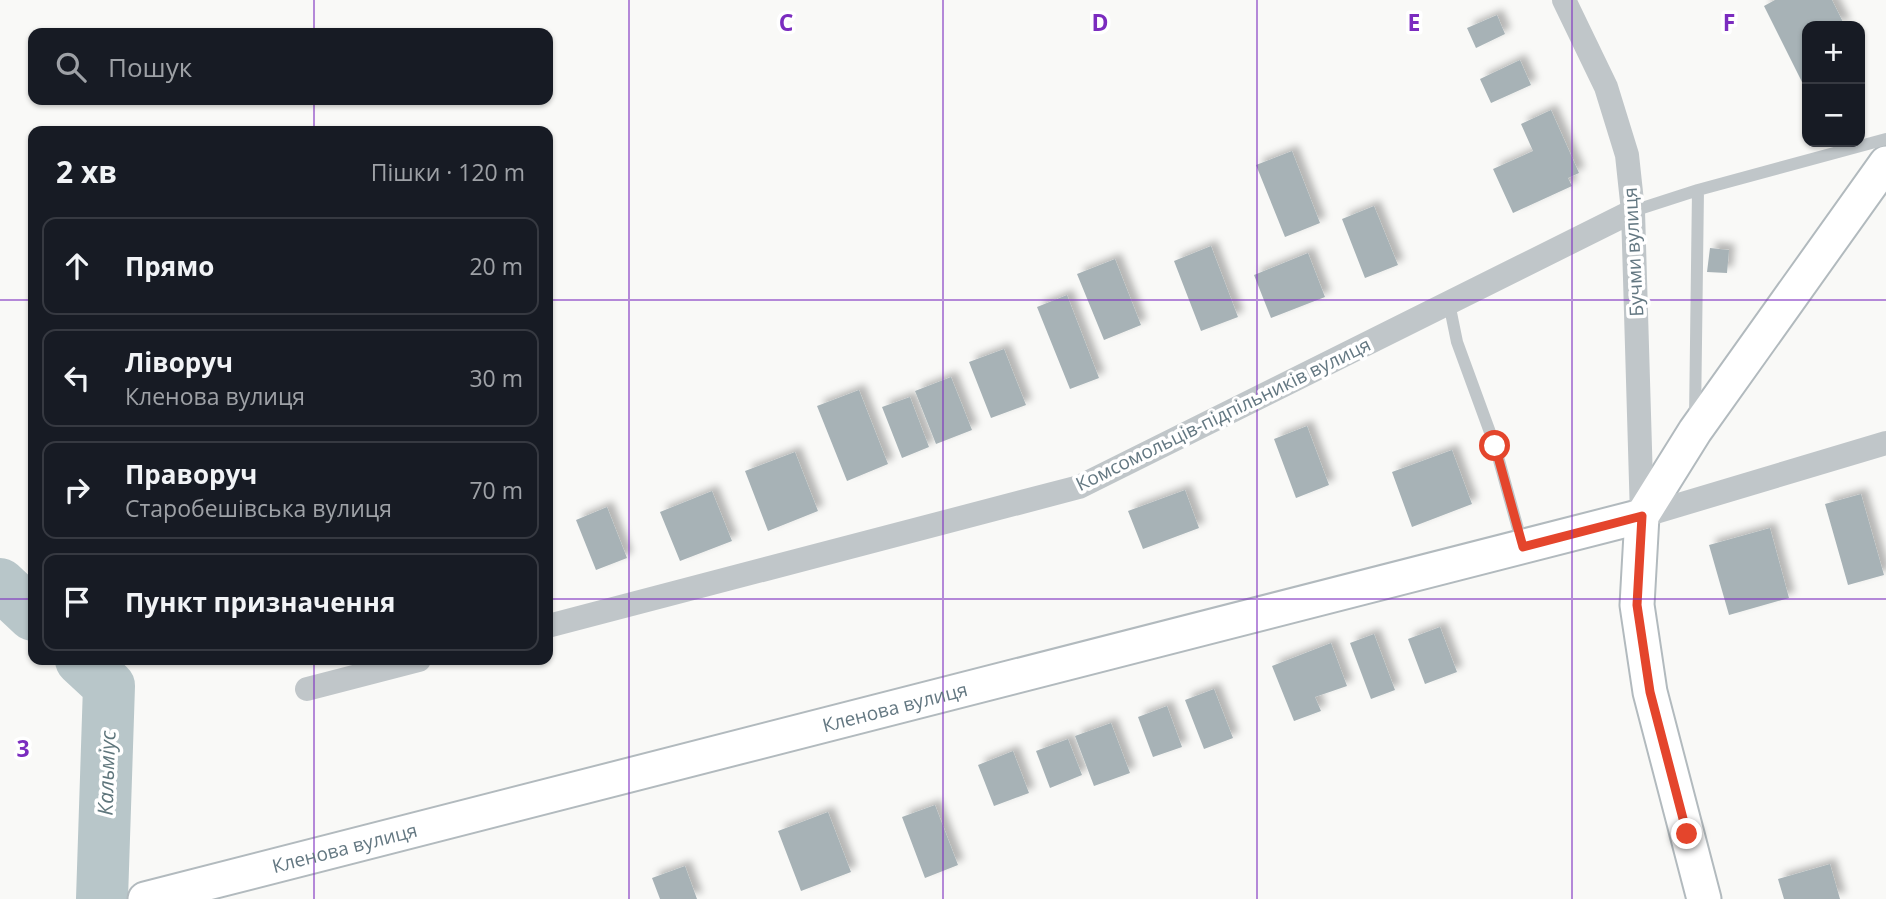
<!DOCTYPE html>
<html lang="uk">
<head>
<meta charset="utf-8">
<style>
	body { margin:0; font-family:"Open Sans",sans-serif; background:#242831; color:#f1f3f6 }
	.controls { position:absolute; right:21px; top:21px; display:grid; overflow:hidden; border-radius:14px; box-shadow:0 2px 5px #0004 }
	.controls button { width:63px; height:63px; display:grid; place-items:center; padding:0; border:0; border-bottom:2px solid #363941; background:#171b24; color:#f1f3f6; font:35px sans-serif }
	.stop { position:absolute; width:21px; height:21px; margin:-16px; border:5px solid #e4452c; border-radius:50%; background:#fff }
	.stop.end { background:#e4452c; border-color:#fff; box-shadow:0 2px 7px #0008 }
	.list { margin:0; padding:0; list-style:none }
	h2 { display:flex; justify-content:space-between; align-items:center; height:91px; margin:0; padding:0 28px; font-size:30px }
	h2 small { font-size:23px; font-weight:400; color:#9ea1a6 }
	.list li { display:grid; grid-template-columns:46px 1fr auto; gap:21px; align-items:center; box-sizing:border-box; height:98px; margin:0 14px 14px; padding:0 14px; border:2px solid #363941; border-radius:14px }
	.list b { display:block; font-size:26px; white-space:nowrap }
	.list p { margin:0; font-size:23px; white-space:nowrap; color:#9ea1a6 }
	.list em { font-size:23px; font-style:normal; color:#9ea1a6 }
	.icon { flex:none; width:38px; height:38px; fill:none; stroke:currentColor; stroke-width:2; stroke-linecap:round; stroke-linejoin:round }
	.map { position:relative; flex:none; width:1886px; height:899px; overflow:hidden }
	.search { position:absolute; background:#171b24; box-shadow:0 2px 5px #0004; left:28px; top:28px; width:525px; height:77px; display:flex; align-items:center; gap:18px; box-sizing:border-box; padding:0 24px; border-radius:14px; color:#9ea1a6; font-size:26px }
	.panel { position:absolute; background:#171b24; box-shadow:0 2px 5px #0004; left:28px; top:126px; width:525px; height:539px; border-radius:14px }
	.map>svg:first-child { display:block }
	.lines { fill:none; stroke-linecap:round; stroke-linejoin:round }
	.river { stroke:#b8c6c9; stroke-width:52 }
	.building { fill:#a7b2b6; filter:url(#shadow) }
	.secondary-casing { stroke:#b2babe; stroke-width:37 }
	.service { stroke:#c0c6c9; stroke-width:12 }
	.minor { stroke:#c0c6c9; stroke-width:24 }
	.secondary { stroke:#fff; stroke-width:33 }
	.route { stroke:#e4452c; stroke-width:9 }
	.grid { fill:none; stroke:#7b2cbf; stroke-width:2; stroke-opacity:0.55 }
	.labels { text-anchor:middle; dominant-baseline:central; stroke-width:7; stroke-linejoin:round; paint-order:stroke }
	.street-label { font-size:19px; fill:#647882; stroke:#fff }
	.water-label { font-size:21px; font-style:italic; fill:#5f767c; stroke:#fff }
	.grid-label { font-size:23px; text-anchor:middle; font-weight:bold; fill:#7b2cbf; stroke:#fff; stroke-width:7; stroke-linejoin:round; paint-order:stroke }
</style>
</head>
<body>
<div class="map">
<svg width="1886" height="899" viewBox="0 0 1886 899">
	<defs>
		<filter id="shadow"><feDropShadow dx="6" dy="-6" stdDeviation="3.5" flood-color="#0004"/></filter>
	</defs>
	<rect width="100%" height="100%" fill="#f9f9f7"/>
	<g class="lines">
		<!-- river -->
		<path class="river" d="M0,584L33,615
			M81,660L109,686L102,899"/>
	</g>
	<!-- building -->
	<path class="building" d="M1775,0H1832L1845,26H1807L1805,88L1764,6Z
		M1497,15L1505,34L1476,48L1467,28Z
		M1520,60L1531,85L1491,103L1480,79Z
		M1551,110L1579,173L1568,178L1572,186L1513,213L1493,169L1533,151L1521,124Z
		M1292,151L1320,223L1285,237L1256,165Z
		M1374,206L1398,265L1365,278L1342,219Z
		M1211,246L1238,317L1201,331L1174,261Z
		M1710,248L1729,250L1727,273L1707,272Z
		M1308,253L1325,297L1271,318L1254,275Z
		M1115,259L1141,325L1104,340L1077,274Z
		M1067,295L1099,378L1070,389L1037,307Z
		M1004,349L1026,405L991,418L969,362Z
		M951,377L972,430L936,444L915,391Z
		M859,390L888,464L847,481L817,406Z
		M910,397L929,447L902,458L882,407Z
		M1307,426L1329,485L1296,498L1274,439Z
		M1452,450L1472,504L1412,527L1392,472Z
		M795,452L818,511L768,531L745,471Z
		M1185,490L1199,528L1143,549L1128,511Z
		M712,491L732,541L680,561L660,512Z
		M1861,494L1884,575L1848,585L1825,504Z
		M607,507L627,558L596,570L576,520Z
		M1770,528L1789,598L1729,615L1709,545Z
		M1440,627L1457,672L1425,684L1408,639Z
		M1374,634L1395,690L1371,699L1350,643Z
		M1331,643L1347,686L1315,697L1321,711L1294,721L1272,666Z
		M1214,689L1233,738L1204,749L1185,700Z
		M1167,706L1182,747L1153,757L1138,717Z
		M1111,723L1130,773L1094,786L1075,736Z
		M1068,739L1082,775L1050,788L1036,751Z
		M1013,751L1029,793L994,806L978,765Z
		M935,805L958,865L925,878L902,817Z
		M828,812L851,872L801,891L778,831Z
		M1830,864L1840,899H1784L1778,879Z
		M685,866L697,899H660L652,878Z"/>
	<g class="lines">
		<!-- secondary casing -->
		<g class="secondary-casing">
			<g id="secondary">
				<path id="s1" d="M145,899L1642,516"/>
				<path d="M1704,899L1650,692L1637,605L1642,516L1695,431L1886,163"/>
			</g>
		</g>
		<!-- service -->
		<path class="service" d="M1633,211L1698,190
			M1449,303L1457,342L1495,446L1523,547
			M1695,419L1698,190L1886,139"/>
		<!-- minor -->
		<path class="minor" d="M1564,0L1606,87L1627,155L1633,211L1642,516L1886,443
			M548,626L1079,487L1633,211
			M307,689L419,660"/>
		<!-- secondary -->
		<use href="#secondary" class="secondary"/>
	</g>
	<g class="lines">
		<!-- route -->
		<path class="route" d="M1495,446L1523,547L1642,516L1637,605L1650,692L1687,834"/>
	</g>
	<!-- grid -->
	<path class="grid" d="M314,0V33M629,0V899M943,0V899M1257,0V899M1572,0V899M314,100V131M0,300H33M548,300H1886M0,599H33M548,599H1886M314,660V899"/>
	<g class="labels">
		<!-- street labels -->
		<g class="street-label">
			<text transform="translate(1633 252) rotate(-93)">Бучми вулиця</text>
			<text transform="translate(1223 414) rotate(-26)">Комсомольців-підпільників вулиця</text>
			<text stroke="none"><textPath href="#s1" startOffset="774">Кленова вулиця</textPath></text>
			<text stroke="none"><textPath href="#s1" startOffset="206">Кленова вулиця</textPath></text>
		</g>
		<!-- water labels -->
		<g class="water-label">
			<text transform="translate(106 773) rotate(-88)">Кальміус</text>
		</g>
	</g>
	<g class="grid-label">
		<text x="786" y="31">C</text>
		<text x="1100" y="31">D</text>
		<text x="1414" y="31">E</text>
		<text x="1729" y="31">F</text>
		<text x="23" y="757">3</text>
	</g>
</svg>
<div class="controls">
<button>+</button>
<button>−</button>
</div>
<div class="stop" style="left:1495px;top:446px"></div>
<div class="stop end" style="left:1687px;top:834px"></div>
<div class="search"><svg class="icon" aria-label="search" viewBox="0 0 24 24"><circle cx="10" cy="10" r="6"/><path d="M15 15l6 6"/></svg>Пошук</div>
<section class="panel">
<h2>2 хв<small>Пішки · 120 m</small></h2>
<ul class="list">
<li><svg class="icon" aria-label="ahead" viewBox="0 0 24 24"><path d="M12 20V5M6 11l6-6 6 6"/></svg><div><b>Прямо</b></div><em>20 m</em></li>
<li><svg class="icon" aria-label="left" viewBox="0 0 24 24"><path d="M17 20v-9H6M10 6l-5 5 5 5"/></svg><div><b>Ліворуч</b><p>Кленова вулиця</p></div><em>30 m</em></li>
<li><svg class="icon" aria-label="right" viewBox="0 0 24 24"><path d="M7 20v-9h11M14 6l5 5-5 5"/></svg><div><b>Праворуч</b><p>Старобешівська вулиця</p></div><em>70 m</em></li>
<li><svg class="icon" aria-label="arrive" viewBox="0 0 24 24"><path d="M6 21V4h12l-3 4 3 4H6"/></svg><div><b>Пункт призначення</b></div></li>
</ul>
</section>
</div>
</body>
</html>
